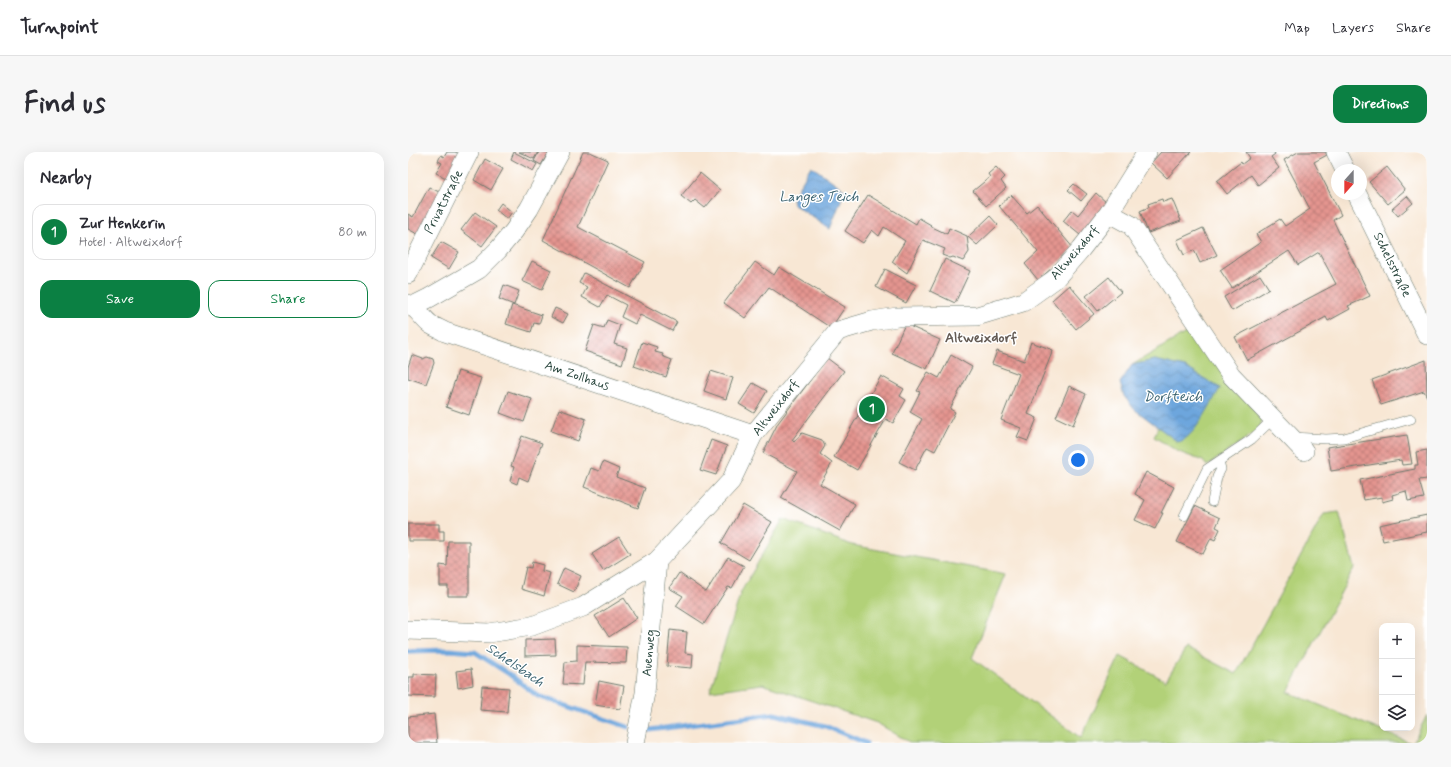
<!DOCTYPE html>
<html lang="en">
<head>
<meta charset="utf-8">
<style>
	body { margin:0; font-family:Mynerve,sans-serif; background:#f7f7f7; color:#2b2b33 }
	.controls { position:absolute; right:12px; bottom:12px; display:grid; overflow:hidden; border-radius:8px; box-shadow:0 4px 16px #0002 }
	.controls button { width:36px; height:36px; display:grid; place-items:center; padding:0; border:0; border-bottom:1px solid #e1e1e2; background:#fff; color:#2b2b33; font:20px sans-serif }
	.compass { position:absolute; left:923px; top:12px; width:36px; height:36px; border-radius:50%; background:#fff; box-shadow:0 4px 16px #0002; rotate:201deg }
	.you { position:absolute; left:670px; top:308px; width:14px; height:14px; margin:-10px; border:3px solid #fff; border-radius:50%; background:#1a73e8; box-shadow:0 0 0 6px #1a73e833 }
	.badge { display:grid; place-items:center; width:26px; height:26px; border-radius:50%; background:#0b8043; color:#fff; font-size:13px; font-weight:700 }
	.pin { position:absolute; translate:-50% -50%; border:2px solid #fff; box-shadow:0 1px 4px #0006 }
	.list { margin:0; padding:0; list-style:none }
	h2 { display:flex; justify-content:space-between; align-items:center; height:52px; margin:0; padding:0 16px; font-size:17px }
	h2 small { font-size:13px; font-weight:400; color:#7c7c81 }
	.list li { display:grid; grid-template-columns:26px 1fr auto; gap:12px; align-items:center; box-sizing:border-box; height:56px; margin:0 8px 8px; padding:0 8px; border:1px solid #e1e1e2; border-radius:12px }
	.list b { display:block; font-size:15px; white-space:nowrap }
	.list p { margin:0; font-size:13px; white-space:nowrap; color:#7c7c81 }
	.list em { font-size:13px; font-style:normal; color:#7c7c81 }
	.actions { display:flex; gap:8px; padding:12px 16px }
	.actions a { flex:1; padding:9px 0; border:1px solid #0b8043; border-radius:12px; text-align:center; font-size:14px; color:#0b8043 }
	.actions .main { background:#0b8043; color:#fff }
	.icon { flex:none; width:22px; height:22px; fill:none; stroke:currentColor; stroke-width:2; stroke-linecap:round; stroke-linejoin:round }
	.map { position:relative; flex:none; width:1019px; height:591px; overflow:hidden; border-radius:12px }
	header { display:flex; align-items:center; gap:24px; box-sizing:border-box; height:56px; padding:0 20px; background:#fff; border-bottom:1px solid #e1e1e2 }
	header strong { font-size:19px }
	nav { display:flex; gap:22px; margin-inline-start:auto; font-size:14px }
	.intro { display:flex; align-items:center; justify-content:space-between; box-sizing:border-box; height:96px; padding:0 24px }
	h1 { margin:0; font-size:28px }
	.button { padding:10px 18px; border-radius:12px; background:#0b8043; color:#fff; font-size:14px; font-weight:700 }
	main { display:flex; gap:24px; padding:0 24px }
	aside { flex:1; background:#fff; border-radius:12px; box-shadow:0 4px 16px #0002 }
	.map>svg:first-child { display:block }
	.grass { fill:#b2d178; stroke:#688756 }
	.water { fill:url(#water-waves); stroke:#467288 }
	.lines { fill:none; stroke-linecap:round; stroke-linejoin:round }
	.stream { stroke:#6da6dd; stroke-width:5 }
	.building { fill:url(#building-cross-hatch) }
	.lane-casing { stroke:#6b786c; stroke-width:10 }
	.street-casing { stroke:#6b786c; stroke-width:20 }
	.lane { stroke:#fff; stroke-width:9 }
	.street { stroke:#fff; stroke-width:19 }
	.labels { text-anchor:middle; dominant-baseline:central; stroke-width:3; stroke-linejoin:round; paint-order:stroke }
	.street-label { font-size:13px; fill:#1f3d34; stroke:#fff }
	.water-label { font-size:14px; font-style:italic; fill:#3a626f; stroke:#fff }
	.neighbourhood-label { font-size:14px; font-weight:bold; fill:#645b54; stroke:#fff }
</style>
</head>
<body>
<header>
<strong>Turnpoint</strong>
<nav><a>Map</a><a>Layers</a><a>Share</a></nav>
</header>
<div class="intro"><h1>Find us</h1><a class="button">Directions</a></div>
<main>
<aside>
<h2>Nearby<small></small></h2>
<ul class="list">
<li><span class="badge">1</span><div><b>Zur Henkerin</b><p>Hotel · Altweixdorf</p></div><em>80 m</em></li>
</ul>
<div class="actions"><a class="main">Save</a><a>Share</a></div>
</aside>
<div class="map">
<svg width="1019" height="591" viewBox="0 0 1019 591">
	<defs>
		<pattern id="water-waves" width="16" height="10" patternUnits="userSpaceOnUse"><rect width="16" height="10" fill="#6da6dd"/><path d="M0 5q4-4 8 0t8 0" fill="none" stroke="#5988b4"/></pattern>
		<pattern id="building-cross-hatch" width="8" height="8" patternUnits="userSpaceOnUse"><rect width="8" height="8" fill="#e4948f"/><path d="M0 0l8 8M0 8l8-8" fill="none" stroke="#b87a76"/></pattern>
	</defs>
	<rect width="100%" height="100%" fill="#fff"/>
	<filter id="ink" filterUnits="userSpaceOnUse"><feTurbulence type="fractalNoise" baseFrequency=".025" numOctaves="2"/><feDisplacementMap in="SourceGraphic" scale="8" xChannelSelector="R" yChannelSelector="G"/><feConvolveMatrix kernelMatrix="1 2 1 2 8 2 1 2 1" color-interpolation-filters="sRGB"/></filter>
	<filter id="wash" filterUnits="userSpaceOnUse"><feTurbulence type="fractalNoise" baseFrequency=".012" numOctaves="4" result="noise"/><feDisplacementMap in="SourceGraphic" scale="16" xChannelSelector="R" yChannelSelector="G"/><feGaussianBlur stdDeviation="0.9" result="paint"/><feColorMatrix in="noise" values="0 0 0 0 0 0 0 0 0 0 0 0 0 0 0 0 0 1.4 0 .05"/><feComposite in="paint" operator="in"/></filter>
	<g filter="url(#wash)">
		<rect width="100%" height="100%" fill="#f8e7d4"/>
		<!-- grass -->
		<path class="grass" d="M786,176L853,267V273L850,278L799,314L795,309L771,300L746,285L750,275L770,290L812,236L777,215L747,208L724,213Z
			M931,360L946,416L880,540L1003,591H503L469,571L354,532L302,539L333,440L375,367L444,393L598,422L564,506L673,586L712,504L758,529L778,496L828,522L916,362Z
			M1019,563V591H1005Z"/>
		<!-- water -->
		<path class="water" d="M403,14L437,38L422,77L385,52L384,47Z
			M747,208L777,215L812,236C804,250 785,288 770,290L726,257L716,244L712,231L724,213Z"/>
		<g class="lines">
			<!-- stream -->
			<path class="stream" d="M0,499L41,498L67,500L101,522L130,544L220,575
				M242,578L366,562L417,574L458,591"/>
		</g>
		<g id="blocks">
			<!-- building -->
			<path class="building" d="M39,0H47L54,3L42,28L28,21L34,11L30,9L33,3L36,5Z
				M106,0L129,12L125,19L103,7Z
				M111,0H130L126,7Z
				M131,0H141L133,13L126,9Z
				M175,0H182L200,8L170,75L237,110L222,136L135,88Z
				M753,0H783L759,26L743,11Z
				M838,0H866L867,2L863,5L871,16L850,33L843,23L819,42L809,29L833,10L834,12L842,6Z
				M890,0H917L919,3L906,10L933,63L925,68L962,144L940,154L942,157L920,169L918,165L839,208L827,185L928,132L911,100L890,113L881,99L824,136L812,118L853,90L848,82L872,67L877,74L902,57L876,8Z
				M77,7L95,17L83,38L66,28Z
				M588,15L597,25L593,29L598,36L578,54L565,39L582,25L580,22Z
				M979,15L997,38L980,52L961,30Z
				M292,21L312,38L297,56L287,48L283,52L273,44Z
				M666,32L679,42L673,49L660,38Z
				M21,35L35,42L13,84L0,77V62L5,65Z
				M688,41L699,51L672,83L655,69L664,58L670,63Z
				M460,43L508,72L511,66L523,73L522,74L539,82L541,76L559,84L561,100L555,109L545,105L542,106L534,103L537,97L515,88L499,121L484,110L497,89L476,75L471,84L464,78L455,91L437,79Z
				M603,43L619,61L629,53L666,97L630,128L617,112L630,100L591,54Z
				M999,44L1005,51L990,64L984,57Z
				M754,47L755,50L764,47L773,69L740,81L732,59L741,55L740,52Z
				M93,51L104,60L99,67L88,58Z
				M67,60L88,75L74,94L53,78Z
				M582,64L590,73L569,93L560,85Z
				M795,76L809,103L792,111L786,98L776,103L769,88Z
				M33,90L51,100L41,117L23,106Z
				M537,107L562,119L547,151L522,139Z
				M124,109L143,118L134,138L114,129Z
				M347,110L366,123L371,115L437,155L423,176L361,135L337,166L316,151Z
				M477,117L508,133L498,151L468,135Z
				M176,121L269,170L264,179L232,163L227,172L213,165L218,153L199,143L192,155L174,145L179,135L171,131Z
				M852,123L861,137L824,159L816,145Z
				M701,125L713,140L690,159L678,144Z
				M96,133L111,139L106,153L91,147Z
				M661,133L686,162L668,177L644,148Z
				M104,153L134,163L131,172L126,171L123,180L98,172Z
				M147,156L160,162L155,171L143,165Z
				M199,168L212,173L206,192L219,196L214,212L177,199L186,173L196,176Z
				M497,172L532,188L519,217L484,201Z
				M234,190L249,195L247,200L255,202L254,204L264,208L258,225L226,214Z
				M623,190L645,198L620,262L629,266L620,289L609,285L613,276L593,268L611,222L584,212L589,199L616,209Z
				M4,203L15,207L19,205L25,207L26,211L18,232L0,226V215Z
				M543,203L564,215L542,257L547,260L527,299L519,295L507,318L491,310L514,267L502,260L512,240L509,239L520,220L531,226Z
				M419,206L436,219L384,288L386,290L394,281L414,288L417,294L412,302L424,311L412,332L447,352L432,379L373,346L389,319L355,301L370,271Z
				M1018,208L1019,245L1016,239L973,253L964,228Z
				M50,219L73,226L61,263L38,255Z
				M303,219L325,226L318,247L296,239Z
				M473,224L496,237L492,244L498,248L485,271L478,267L449,318L426,305Z
				M345,231L359,239L346,261L331,252Z
				M661,234L678,242L665,273L648,265Z
				M100,239L124,247L116,270L92,261Z
				M151,257L178,267L170,289L143,279Z
				M999,283L1004,312L994,313L993,308L923,319L919,295Z
				M114,284L134,291L120,329L111,325L109,332L102,329L106,315L103,314Z
				M303,288L319,294L308,323L292,318Z
				M1019,298V327L1011,328L1016,346L1000,349L998,339L984,343L985,347L974,350V345L956,348L952,328L1007,317V313H1010L1008,300Z
				M195,310L211,317L208,325L237,336L230,356L176,335L183,316L191,319Z
				M738,320L766,335L753,361H755L747,377L727,368L737,348L727,342Z
				M335,353L364,370L341,408L313,391Z
				M787,354L812,366L808,375L812,377L807,388L803,386L795,402L769,390Z
				M1019,363V380L975,389L971,373Z
				M0,372H31V379H36V389H0Z
				M211,385L222,402L195,419L184,402Z
				M40,389H61V444H40V434H32V413L39,414Z
				M320,405L336,414L324,436L320,435L296,472L268,454L275,444L261,436L271,421L298,440Z
				M124,410L135,413L134,419L142,421L136,444L113,437L118,415L123,416Z
				M156,416L173,424L166,440L149,432Z
				M216,446L229,466L201,485L187,464Z
				M262,478L279,480L277,501L285,502L284,516L259,514Z
				M147,487L148,503L117,504V488Z
				M169,493L219,495L218,511L177,510L175,533L155,532L157,510L169,509Z
				M63,517L65,533L50,536L48,519Z
				M6,522L28,523L27,545L0,544V525H6Z
				M191,529L216,534L212,557L187,553Z
				M74,534L101,536L99,560L72,558Z
				M26,562L29,591H0V565Z"/>
		</g>
	</g>
	<g filter="url(#ink)">
		<use href="#blocks" fill-opacity="0" stroke="#6b786c" stroke-width="1"/>
		<g class="lines">
			<!-- lane casing -->
			<g class="lane-casing">
				<path id="lane" d="M885,285L918,287L936,286L1003,267
					M804,350L809,325L813,317L811,309
					M776,364L799,317L844,287L865,267"/>
			</g>
			<!-- street casing -->
			<g class="street-casing">
				<path id="street" d="M928,0L937,18
					M949,42L1019,183
					M701,61L723,73L823,223L896,299
					M0,122L61,0
					M0,152C10,156 14,166 22,172C26,175 32,177 37,180L345,283
					M5,154L21,146L71,117L90,98L106,79L121,57L152,0
					M0,478L81,481L124,474L175,455L249,409L323,329L345,283L430,179L464,169L489,165L569,164L615,150L647,127L673,97L701,61L739,0
					M227,591L237,541L249,409"/>
			</g>
			<!-- lane -->
			<use href="#lane" class="lane"/>
			<!-- street -->
			<use href="#street" class="street"/>
		</g>
	</g>
	<g class="labels">
		<!-- street labels -->
		<g class="street-label">
			<text transform="translate(36 50) rotate(-63)">Privatstraße</text>
			<text transform="translate(667 101) rotate(-49)">Altweixdorf</text>
			<text transform="translate(984 113) rotate(64)">Schelsstraße</text>
			<text transform="translate(169 224) rotate(19)">Am Zollhaus</text>
			<text transform="translate(368 256) rotate(-52)">Altweixdorf</text>
			<text transform="translate(241 501) rotate(-85)">Auenweg</text>
		</g>
		<!-- water labels -->
		<g class="water-label">
			<text x="411" y="45">Langes Teich</text>
			<text x="765" y="245">Dorfteich</text>
			<text transform="translate(107 513) rotate(34)">Schelsbach</text>
		</g>
		<!-- neighbourhood labels -->
		<g class="neighbourhood-label">
			<text x="573" y="186">Altweixdorf</text>
		</g>
	</g>
</svg>
<div class="controls">
<button>+</button>
<button>−</button>
<button><svg class="icon" aria-label="layers" viewBox="0 0 24 24"><path d="M12 4l9 5-9 5-9-5zM3 14l9 5 9-5"/></svg></button>
</div>
<svg class="compass" viewBox="-18 -18 36 36"><path d="M0-13l5 13h-10z" fill="#e53935"/><path d="M0 13l5-13h-10z" fill="#7c7c81"/></svg>
<div class="you"></div>
<div class="pin badge" style="left:464px;top:257px">1</div>
</div>
</main>
</body>
</html>
